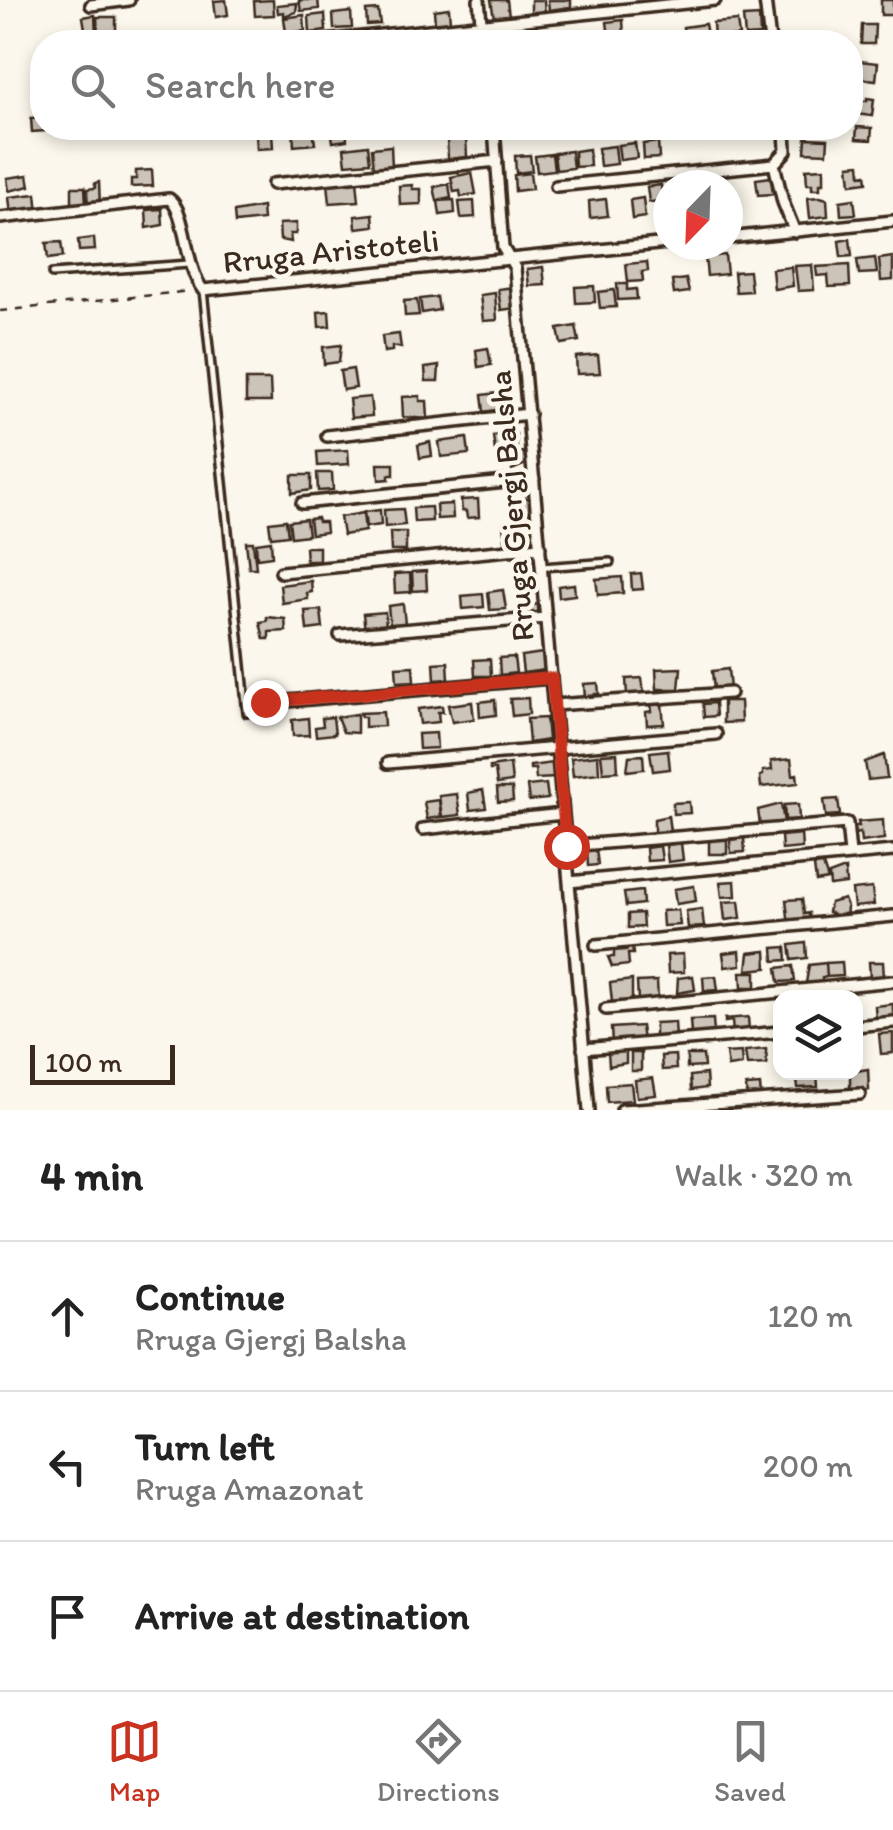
<!DOCTYPE html>
<html lang="en">
<head>
<meta charset="utf-8">
<style>
	body { margin:0; font-family:Itim,sans-serif; background:#f2f2f2; color:#222 }
	.controls { position:absolute; right:30px; bottom:30px; display:grid; overflow:hidden; border-radius:20px; box-shadow:0 5px 15px #0003 }
	.controls button { width:90px; height:90px; display:grid; place-items:center; padding:0; border:0; border-bottom:2px solid #e0e0e0; background:#fff; color:#222; font:50px sans-serif }
	.compass { position:absolute; left:653px; top:170px; width:90px; height:90px; border-radius:50%; background:#fff; box-shadow:0 5px 15px #0003; rotate:203deg }
	.scale { position:absolute; left:30px; bottom:25px; width:145px; box-sizing:border-box; padding-left:10px; border:5px solid #3b2a1e; border-top:0; font-size:28px; line-height:35px; white-space:nowrap; color:#3b2a1e; -webkit-text-stroke:8px #fbf7ec; paint-order:stroke }
	.stop { position:absolute; width:30px; height:30px; margin:-22px; border:8px solid #c8321e; border-radius:50%; background:#fff }
	.stop.end { background:#c8321e; border-color:#fff; box-shadow:0 2px 10px #0008 }
	.list { margin:0; padding:0; list-style:none }
	h2 { display:flex; justify-content:space-between; align-items:center; height:130px; margin:0; padding:0 40px; font-size:42px }
	h2 small { font-size:32px; font-weight:400; color:#767676 }
	.list li { display:grid; grid-template-columns:65px 1fr auto; gap:30px; align-items:center; box-sizing:border-box; height:150px; padding:0 40px; border-top:2px solid #e0e0e0 }
	.list b { display:block; font-size:38px; white-space:nowrap }
	.list p { margin:0; font-size:32px; white-space:nowrap; color:#767676 }
	.list em { font-size:32px; font-style:normal; color:#767676 }
	.icon { flex:none; width:55px; height:55px; fill:none; stroke:currentColor; stroke-width:2; stroke-linecap:round; stroke-linejoin:round }
	.map { position:relative; flex:none; width:893px; height:1110px; overflow:hidden }
	.search { position:absolute; background:#fff; box-shadow:0 5px 15px #0003; left:30px; right:30px; top:30px; height:110px; display:flex; align-items:center; gap:25px; box-sizing:border-box; padding:0 35px; border-radius:40px; color:#767676; font-size:38px }
	.sheet { height:580px; background:#fff }
	nav { display:flex; justify-content:space-around; align-items:center; box-sizing:border-box; height:140px; border-top:2px solid #e0e0e0; background:#fff; font-size:28px; color:#767676 }
	nav a { display:grid; justify-items:center; gap:5px }
	nav .on { color:#c8321e }
	.map>svg:first-child { display:block }
	.building { fill:#ccc4b9; stroke:#3b2a1e; stroke-width:2.5 }
	.lines { fill:none; stroke-linecap:round; stroke-linejoin:round }
	.lane-casing { stroke:#3b2a1e; stroke-width:12 }
	.street-casing { stroke:#3b2a1e; stroke-width:16 }
	.path { stroke:#3b2a1e; stroke-width:2.5; stroke-dasharray:8 8; stroke-linecap:butt }
	.lane { stroke:#fbf7ec; stroke-width:5 }
	.street { stroke:#fbf7ec; stroke-width:9 }
	.route { stroke:#c8321e; stroke-width:12 }
	.labels { text-anchor:middle; dominant-baseline:central; stroke-width:9; stroke-linejoin:round; paint-order:stroke }
	.street-label { font-size:32px; fill:#3b2a1e; stroke:#fbf7ec }
</style>
</head>
<body>
<div class="map">
<svg width="893" height="1110" viewBox="0 0 893 1110">
	<rect width="100%" height="100%" fill="#fbf7ec"/>
	<filter id="ink" filterUnits="userSpaceOnUse"><feTurbulence type="fractalNoise" baseFrequency=".01" numOctaves="2"/><feDisplacementMap in="SourceGraphic" scale="20" xChannelSelector="R" yChannelSelector="G"/><feConvolveMatrix kernelMatrix="1 2 1 2 8 2 1 2 1" color-interpolation-filters="sRGB"/></filter>
	<g filter="url(#ink)">
		<!-- building -->
		<path class="building" d="M226,0L228,15L216,17L214,1Z
			M273,0L274,15L255,16L254,1Z
			M299,0H318L319,9L301,11Z
			M491,0H507L509,16L494,18Z
			M531,0H544L545,15L531,16Z
			M548,0H571V7L549,10Z
			M881,0H893V15H881Z
			M297,3L296,12L284,16V12L278,13L277,5Z
			M449,8L450,22L435,24L434,10Z
			M378,10L380,24L367,25L366,11Z
			M351,12L352,28L334,29L333,14Z
			M325,14L326,31L310,33L309,16Z
			M95,15L96,35H86L83,17Z
			M304,15L305,31L286,33L284,18Z
			M759,16L760,35L745,36L743,17Z
			M97,17H116V34L98,35Z
			M623,20L624,36L609,37L607,22Z
			M737,21L739,36L714,38L713,23Z
			M705,24L708,40L685,42L683,27Z
			M862,25H875L874,44H861Z
			M859,61L878,63L876,80L858,78Z
			M867,98L874,99L872,116L855,114L857,100L867,101Z
			M42,117L45,131L32,132L31,118Z
			M857,127L872,128L871,140L856,139Z
			M331,128H346L347,140L333,142Z
			M313,129L315,144L294,146L293,130Z
			M272,132L273,148L257,149L256,134Z
			M466,138L467,157L448,159L447,139Z
			M806,138L828,139L827,153L805,152Z
			M658,142L659,158L644,159L643,144Z
			M635,143L637,158L620,160L618,145Z
			M368,145L370,162L346,164L344,148Z
			M391,146L392,167L374,169L372,148Z
			M615,146L617,164L600,166L598,148Z
			M589,149L590,166L575,167L574,151Z
			M571,151L573,168L556,170L554,153Z
			M552,154L554,170L537,172L535,156Z
			M530,155L532,171L516,173L515,156Z
			M860,164L861,175L866,174L867,182L851,184L849,165Z
			M824,168V183H820V189H812V184H807L806,169Z
			M152,170L153,186L131,187V179H136V171Z
			M472,173L476,194L461,197L460,191L454,192L451,177Z
			M530,173L532,189L515,191L514,175Z
			M28,175L30,186L9,191L7,178Z
			M771,177L773,194L758,195L756,179Z
			M357,180L359,201L330,203L328,183Z
			M99,182L100,206H88L87,189L95,188V183Z
			M449,184L451,198L437,201L434,187Z
			M412,185V189H421V204L400,205L399,186Z
			M661,185L663,201L649,202L647,187Z
			M72,187H85L86,204L72,208Z
			M36,194L38,212L11,215L9,197Z
			M820,197L827,199L828,216L810,218L808,198Z
			M643,198L645,217L632,219L630,200Z
			M606,199L608,216L590,218L589,201Z
			M854,199L856,214L841,215L840,201Z
			M454,200L455,213L440,215L438,201Z
			M474,201L475,217L461,218L459,202Z
			M262,207L263,220L235,223L234,212Z
			M162,209L163,225L147,228L146,210Z
			M373,214L374,226L356,228L355,216Z
			M296,223V234H290L291,242L280,240L279,224Z
			M94,238L95,250L79,251L78,240Z
			M850,239L852,256L841,257L839,241Z
			M61,242L63,257L48,259L46,243Z
			M725,255L727,274L707,276L705,257Z
			M893,257V280L881,281L879,259Z
			M875,258L877,273L859,274L857,260Z
			M647,262L648,271L642,272L643,281L628,282L626,264Z
			M812,265L814,290L798,291L795,266Z
			M849,265L850,286L829,287L828,275L817,276L816,267Z
			M543,267L545,285L529,286L527,269Z
			M791,267L793,286L774,289L772,269Z
			M749,271L751,291L736,292L734,272Z
			M686,279L689,292L674,294L672,281Z
			M617,284H627V290L636,289L637,299L618,300Z
			M594,286L595,302L576,303L575,287Z
			M514,287L516,308L501,310L498,289Z
			M614,290L616,307L600,308L598,292Z
			M495,293L497,320L483,321L480,295Z
			M437,297L439,310L422,313L420,299Z
			M417,300L419,315L405,316L404,301Z
			M329,311L330,326L319,327L318,312Z
			M576,326L579,341L561,344L558,329Z
			M399,334L401,348L392,346V351L384,352L382,336Z
			M341,345L339,362L324,364L323,347Z
			M488,348L491,365L478,367L476,350Z
			M598,355L600,373L577,374L576,357Z
			M439,366L438,381H426L425,368Z
			M353,369L356,388L343,390L340,371Z
			M246,380H270L271,402H246Z
			M505,392L507,408L484,412L482,395Z
			M420,396V401H427L428,419L403,417L402,397Z
			M370,397L372,416L351,418L349,399Z
			M516,434L517,449L495,451L493,436Z
			M467,438L469,454L441,457L439,442Z
			M430,442L432,456L420,458L418,445Z
			M348,450L349,464L318,466L317,452Z
			M524,452L526,464L512,470L510,454Z
			M378,464H394V475H389V479L379,480Z
			M317,473H332L333,490L318,491Z
			M292,475H311V490L292,493Z
			M533,497L534,512L513,514L512,499Z
			M478,499L479,517L467,518L466,511H462L461,500Z
			M452,504L453,518L437,519L436,505Z
			M431,507L432,521L414,522L413,508Z
			M403,509L405,525L385,527L384,510Z
			M380,510L381,525L366,527L364,512Z
			M363,513L365,531L343,535L340,517Z
			M317,518L318,522H325L326,532L311,534L309,519Z
			M306,519L308,535L291,537L289,521Z
			M286,520L288,535L271,537L269,522Z
			M519,522L521,540L505,542L503,524Z
			M390,532H406V551H391Z
			M271,541L272,556L257,558L256,543Z
			M246,542H253L256,568H249Z
			M305,547H319V561H306Z
			M530,568L531,584L516,585L515,569Z
			M426,571L427,590L413,591L412,572Z
			M410,573L411,592L395,593L394,574Z
			M641,573L643,589L632,590L631,574Z
			M622,577L623,593L598,595L596,579Z
			M311,581L312,592L307,593L308,599L282,603L280,585Z
			M574,584L575,595L559,597L558,586Z
			M503,590L506,609L490,610L488,592Z
			M483,594L484,607L463,609L462,596Z
			M403,604L405,624L390,625L388,606Z
			M542,604L543,616L518,617L517,606Z
			M321,610L323,628L307,630L305,611Z
			M385,612L386,629L365,631L363,614Z
			M267,617L285,619L286,631L269,632V639H264L260,622L267,621Z
			M543,653L545,670L523,673L521,656Z
			M514,657L516,673L500,675L499,658Z
			M490,659L491,676H475L474,660Z
			M448,662L449,679L435,680L434,663Z
			M413,666L414,681L397,682L396,667Z
			M681,668L679,689H657L656,669Z
			M728,669L730,689L714,690L712,671Z
			M642,678L644,694L627,695L626,679Z
			M598,683L599,694H595V698L585,699L584,684Z
			M528,698L529,714L512,716L510,699Z
			M495,700L496,715L480,717L479,702Z
			M723,701H740L741,722L723,723Z
			M472,702L474,719L452,722L448,705Z
			M715,703L716,716L704,717L703,704Z
			M662,704L664,724L647,725L646,712L652,711L651,705Z
			M442,706L443,712H438L439,722L420,724L418,709Z
			M383,712L384,726L365,727V717H361L360,713Z
			M357,714V733L343,732L337,717Z
			M333,717L335,734L316,736L315,727L323,726L322,718Z
			M308,718L309,735L293,736L292,720Z
			M546,718L548,740L529,743L527,719Z
			M436,733L437,748L419,749L418,734Z
			M668,750L670,769L653,771L650,752Z
			M617,753L618,771L603,772L601,754Z
			M598,755L599,773L573,776L571,758Z
			M643,755L644,769L627,771L629,756Z
			M884,755L887,778L868,780L865,762Z
			M791,759L793,775L797,774L798,783L761,787L760,776L763,775V771L772,770L771,761Z
			M553,763L555,778L536,779L535,769H530V766Z
			M510,764L512,782L497,784L495,770H490V767Z
			M546,784L548,799L529,801L527,786Z
			M497,788H512L513,801L498,802Z
			M483,790L486,808L470,810L468,793Z
			M457,794L460,815L442,817L439,796Z
			M838,799L840,815L826,816L824,800Z
			M439,800L441,817L427,819L424,802Z
			M689,802L690,813L673,814V803Z
			M781,804L784,822L760,825L758,810Z
			M798,804L799,819L785,820L784,805Z
			M668,816L670,831L654,834V819Z
			M883,820L884,839L861,842L860,833L853,834L852,826H859L858,822Z
			M801,834L802,848L782,850L781,836Z
			M744,838L745,852L731,853L730,840Z
			M709,839H727V854H709Z
			M681,843L683,860L668,862L666,845Z
			M660,846L662,860L647,861L646,848Z
			M596,849L598,865L588,866L587,850Z
			M823,865L828,880L816,882L814,866Z
			M845,869L846,884L830,886L829,875Z
			M735,881L736,896L722,897L720,882Z
			M694,886L696,901L676,904L674,889Z
			M872,888L874,905L854,907L852,890Z
			M642,891L643,904L626,906L624,893Z
			M802,899L804,914L809,913L810,923L789,925L786,900Z
			M844,899L847,907L846,920L834,921L833,914L828,912L830,903Z
			M739,901L741,918L725,920L723,902Z
			M702,909L704,927L688,928L686,911Z
			M678,910L680,925L663,926L662,911Z
			M642,913L643,927L628,928V914Z
			M806,943L807,958L792,960L790,945Z
			M625,946H632L633,954H628L629,965L612,967L608,957H614V951L626,950Z
			M786,947L787,960L774,961L773,948Z
			M740,951L741,965L725,967L723,953Z
			M766,951L767,968L747,970L749,953Z
			M683,954L684,972L668,973L667,955Z
			M842,962L843,976L827,977L826,963Z
			M869,962H883L884,977H870Z
			M826,963L827,977L822,978V982L806,983L809,965Z
			M793,966L795,981L779,982L777,968Z
			M741,972H756V987H742Z
			M693,976L695,990L677,993L678,978Z
			M716,976L718,990L704,991L703,977Z
			M632,980V1001L612,1002L610,983Z
			M657,981L658,1000L638,1001L637,982Z
			M893,1004V1019L876,1020L875,1006Z
			M748,1017L749,1031L733,1033L732,1021L725,1022V1019Z
			M713,1019L714,1033L691,1034L690,1020Z
			M675,1022L676,1038H655V1023Z
			M641,1026L643,1041L612,1043L611,1028Z
			M893,1033V1053L881,1054L879,1034Z
			M766,1049L767,1064L747,1065L745,1051Z
			M626,1051V1063L609,1066L608,1052Z
			M741,1052L742,1065L728,1067L726,1053Z
			M631,1053H641V1071H631Z
			M675,1055L676,1069L662,1070L661,1056Z
			M687,1055H703L704,1067L687,1068Z
			M868,1069L869,1090L850,1091V1072Z
			M796,1072H817L818,1087L798,1088Z
			M706,1074L707,1088L691,1090L690,1076Z
			M653,1078L656,1095L637,1097L635,1080Z
			M631,1083L633,1100L607,1102L606,1085Z
			M760,1085L761,1098L747,1099L746,1086Z"/>
		<g class="lines">
			<!-- lane casing -->
			<g class="lane-casing">
				<path id="lane" d="M52,274L189,264
					M203,290L247,713
					M542,567L610,562"/>
			</g>
			<!-- street casing -->
			<g class="street-casing">
				<path id="street" d="M479,0L483,42
					M765,0L770,42
					M91,5L129,0
					M315,42L715,0
					M494,128L503,248L515,268L589,1110
					M785,128L786,151L774,164L783,202L795,232
					M273,184L497,161
					M556,186L774,164
					M0,218L169,199C187,211 184,266 203,290L668,243
					M728,238L893,221
					M327,436L529,414
					M302,503L534,479
					M281,572L540,547
					M340,635L546,618
					M265,703L551,678
					M554,705L730,693
					M388,763L716,734
					M423,829L563,814
					M580,845L847,823L850,854
					M569,882L893,851
					M596,945L893,916
					M606,1009L893,981
					M856,1026L893,1022
					M583,1049L780,1032
					M622,1110L860,1094"/>
			</g>
			<!-- path -->
			<path class="path" d="M0,311L191,291"/>
			<!-- lane -->
			<use href="#lane" class="lane"/>
			<!-- street -->
			<use href="#street" class="street"/>
		</g>
	</g>
	<g class="lines" filter="url(#ink)">
		<!-- route -->
		<path class="route" d="M265,702L552,678L566,846"/>
	</g>
	<g class="labels">
		<!-- street labels -->
		<g class="street-label">
			<text transform="translate(331 251) rotate(-6)">Rruga Aristoteli</text>
			<text transform="translate(511 506) rotate(-95)">Rruga Gjergj Balsha</text>
		</g>
	</g>
</svg>
<div class="controls">
<button><svg class="icon" aria-label="layers" viewBox="0 0 24 24"><path d="M12 4l9 5-9 5-9-5zM3 14l9 5 9-5"/></svg></button>
</div>
<svg class="compass" viewBox="-18 -18 36 36"><path d="M0-13l5 13h-10z" fill="#e53935"/><path d="M0 13l5-13h-10z" fill="#767676"/></svg>
<div class="scale">100 m</div>
<div class="stop" style="left:566px;top:846px"></div>
<div class="stop end" style="left:265px;top:702px"></div>
<div class="search"><svg class="icon" aria-label="search" viewBox="0 0 24 24"><circle cx="10" cy="10" r="6"/><path d="M15 15l6 6"/></svg>Search here</div>
</div>
<section class="sheet">
<h2>4 min<small>Walk · 320 m</small></h2>
<ul class="list">
<li><svg class="icon" aria-label="ahead" viewBox="0 0 24 24"><path d="M12 20V5M6 11l6-6 6 6"/></svg><div><b>Continue</b><p>Rruga Gjergj Balsha</p></div><em>120 m</em></li>
<li><svg class="icon" aria-label="left" viewBox="0 0 24 24"><path d="M17 20v-9H6M10 6l-5 5 5 5"/></svg><div><b>Turn left</b><p>Rruga Amazonat</p></div><em>200 m</em></li>
<li><svg class="icon" aria-label="arrive" viewBox="0 0 24 24"><path d="M6 21V4h12l-3 4 3 4H6"/></svg><div><b>Arrive at destination</b></div></li>
</ul>
</section>
<nav>
<a class="on"><svg class="icon" aria-label="map" viewBox="0 0 24 24"><path d="M3 6l6-2 6 2 6-2v14l-6 2-6-2-6 2zM9 4v14M15 6v14"/></svg>Map</a>
<a><svg class="icon" aria-label="directions" viewBox="0 0 24 24"><path d="M12 3l9 9-9 9-9-9zM9 14v-3h6M13 9l2 2-2 2"/></svg>Directions</a>
<a><svg class="icon" aria-label="saved" viewBox="0 0 24 24"><path d="M7 4h10v16l-5-4-5 4z"/></svg>Saved</a>
</nav>
</body>
</html>
